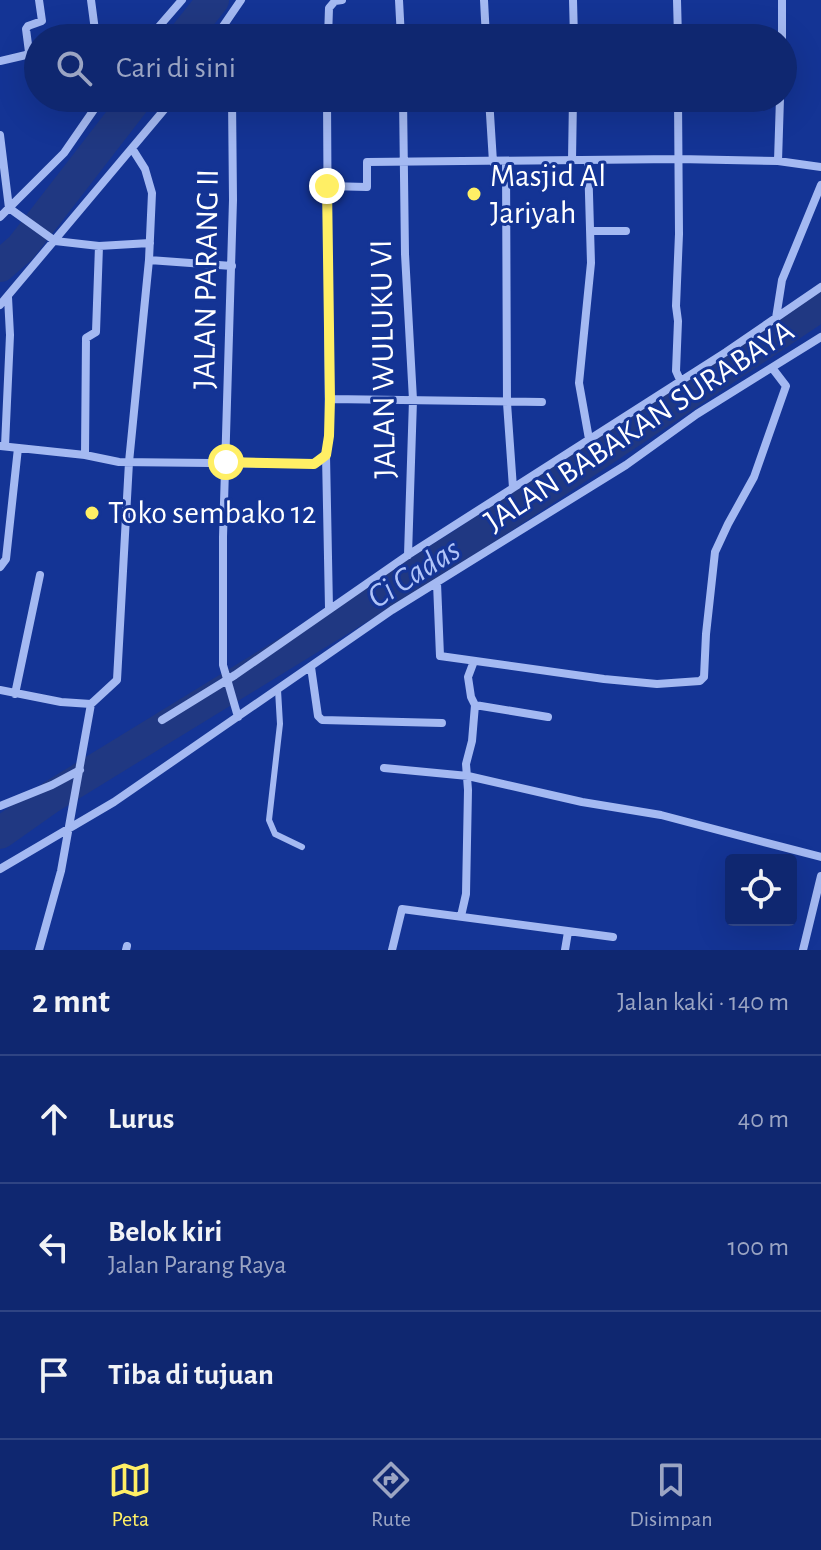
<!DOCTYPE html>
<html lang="id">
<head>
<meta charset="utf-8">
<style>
	body { margin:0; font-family:"Alegreya Sans",sans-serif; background:#182f75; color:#f1f3f6 }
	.controls { position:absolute; right:24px; bottom:24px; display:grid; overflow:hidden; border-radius:8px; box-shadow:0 8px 32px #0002 }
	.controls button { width:72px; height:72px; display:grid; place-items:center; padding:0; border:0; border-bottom:2px solid #2f4483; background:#0f2770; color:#f1f3f6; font:40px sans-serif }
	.stop { position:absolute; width:24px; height:24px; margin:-18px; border:6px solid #ffef65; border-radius:50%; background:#fff }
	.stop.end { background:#ffef65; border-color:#fff; box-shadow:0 2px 8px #0008 }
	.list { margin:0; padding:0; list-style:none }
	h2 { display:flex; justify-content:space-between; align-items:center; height:104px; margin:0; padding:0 32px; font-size:34px }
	h2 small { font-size:26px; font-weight:400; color:#9ba5c3 }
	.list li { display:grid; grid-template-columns:52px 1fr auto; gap:24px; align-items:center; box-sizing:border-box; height:128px; padding:0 32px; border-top:2px solid #2f4483 }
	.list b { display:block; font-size:30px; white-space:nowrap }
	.list p { margin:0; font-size:26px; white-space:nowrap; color:#9ba5c3 }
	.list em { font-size:26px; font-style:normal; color:#9ba5c3 }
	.icon { flex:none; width:44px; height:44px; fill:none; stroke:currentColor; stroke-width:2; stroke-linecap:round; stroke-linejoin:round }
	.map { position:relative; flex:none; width:821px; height:950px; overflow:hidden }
	.search { position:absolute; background:#0f2770; box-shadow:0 8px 32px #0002; left:24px; right:24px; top:24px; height:88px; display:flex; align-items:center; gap:20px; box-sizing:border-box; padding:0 28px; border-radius:44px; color:#9ba5c3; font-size:30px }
	.sheet { height:488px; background:#0f2770 }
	nav { display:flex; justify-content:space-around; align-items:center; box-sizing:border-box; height:112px; border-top:2px solid #2f4483; background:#0f2770; font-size:22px; color:#9ba5c3 }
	nav a { display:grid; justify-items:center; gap:4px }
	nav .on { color:#ffef65 }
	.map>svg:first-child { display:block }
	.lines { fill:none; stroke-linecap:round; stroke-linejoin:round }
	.river { stroke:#203882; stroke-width:32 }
	.lane { stroke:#a4b9f2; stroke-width:6 }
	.street { stroke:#a4b9f2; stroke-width:8 }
	.route { stroke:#ffef65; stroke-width:10 }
	.poi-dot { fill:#ffef65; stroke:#143495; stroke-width:3 }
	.labels { text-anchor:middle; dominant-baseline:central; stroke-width:6; stroke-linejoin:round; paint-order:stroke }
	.poi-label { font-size:32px; fill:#fff; stroke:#143495; text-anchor:start }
	.street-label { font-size:32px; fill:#fff; stroke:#143495 }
	.water-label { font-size:34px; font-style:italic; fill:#b0c4f9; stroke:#143495 }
</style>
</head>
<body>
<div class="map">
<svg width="821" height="950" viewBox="0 0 821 950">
	<rect width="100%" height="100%" fill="#143495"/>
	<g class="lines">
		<!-- river -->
		<path class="river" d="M183,38L213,0
			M0,266L21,248L137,98
			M0,833L51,797L460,546L821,305"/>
		<!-- lane -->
		<path class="lane" d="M278,690L280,724L269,820L275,834L302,847"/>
		<!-- street -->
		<path class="street" d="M91,0L96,38
			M399,0L401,38
			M484,0L486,38
			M573,0L574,38
			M677,0L678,38
			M782,0V38
			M149,38L182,0
			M215,38L241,0
			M328,38L329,8L335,1L342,0
			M0,61L26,55L29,52L26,29L28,26L42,21L39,0
			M232,98L233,200L223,537V665L238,717
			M403,98L405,254L413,400L408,555
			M489,98L493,162
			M678,98L679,234L676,306L678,321L676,371L680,380
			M0,135L9,208L55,241L99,246L150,243
			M572,160L573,98
			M588,160L591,263L579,383L589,439
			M778,161L780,98
			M327,186L367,187V162L678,159L778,161L821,167
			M0,217L64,153L102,98
			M591,231H626
			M149,260L232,266
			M0,305L174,98
			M776,318L782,280L821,185
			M330,399L542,402
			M0,446L85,455L119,462L314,464C327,459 328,448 329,436L327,98
			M5,446L10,335L8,297
			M85,455L86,338L96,332L99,246
			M326,455L329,608
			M513,488L726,352L821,287
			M0,567L6,559L18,448
			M437,583L440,656L604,679L657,684L700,681L704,677L706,634L715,552L728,524L754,477L786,386L773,369
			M311,667L318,716L322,720L442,723
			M0,690L61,702L91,704
			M15,694L40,575
			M475,705L548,717
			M162,720L235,675L408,555L513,488L507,403L506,162
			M384,768L468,776L582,802L661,815L821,857
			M0,806L52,785L80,770
			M0,869L114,802L392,610L626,465L697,414L821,337
			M461,916L466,894L468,790L466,764L472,741L475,705L471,697L468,677L474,661
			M39,950L61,871L91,704L117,680L129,462L149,260L152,193L145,169L133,150
			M126,950L127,946
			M392,950L402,909L613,937
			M565,950L568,932
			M803,950L821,876"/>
	</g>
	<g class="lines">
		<!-- route -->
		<path class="route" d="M226,462L314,464L326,455L329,436L330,399L327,186"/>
	</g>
	<!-- markers -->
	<g class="poi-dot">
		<circle cx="474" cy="194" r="8"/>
		<circle cx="92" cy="513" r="8"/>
	</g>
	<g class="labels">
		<!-- poi labels -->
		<g class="poi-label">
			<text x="490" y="176">Masjid Al<tspan x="490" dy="37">Jariyah</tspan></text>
			<text x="108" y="513">Toko sembako 12</text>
		</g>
		<!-- street labels -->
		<g class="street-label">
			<text transform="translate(206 279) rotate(-89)">JALAN PARANG II</text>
			<text transform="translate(383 359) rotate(-91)">JALAN WULUKU VI</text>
			<text transform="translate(639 426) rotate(-33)">JALAN BABAKAN SURABAYA</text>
		</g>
		<!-- water labels -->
		<g class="water-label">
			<text transform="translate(414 574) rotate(-32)">Ci Cadas</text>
		</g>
	</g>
</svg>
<div class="controls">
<button><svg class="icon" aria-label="locate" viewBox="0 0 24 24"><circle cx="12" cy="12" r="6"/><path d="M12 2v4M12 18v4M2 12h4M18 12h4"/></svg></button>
</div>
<div class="stop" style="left:226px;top:462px"></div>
<div class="stop end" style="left:327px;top:186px"></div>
<div class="search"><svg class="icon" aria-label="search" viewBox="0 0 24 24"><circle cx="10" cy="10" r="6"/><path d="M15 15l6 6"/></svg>Cari di sini</div>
</div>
<section class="sheet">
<h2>2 mnt<small>Jalan kaki · 140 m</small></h2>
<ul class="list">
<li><svg class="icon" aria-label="ahead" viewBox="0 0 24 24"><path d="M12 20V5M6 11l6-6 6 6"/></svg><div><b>Lurus</b></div><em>40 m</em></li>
<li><svg class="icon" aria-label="left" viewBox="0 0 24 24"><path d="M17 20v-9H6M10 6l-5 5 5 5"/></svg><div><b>Belok kiri</b><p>Jalan Parang Raya</p></div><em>100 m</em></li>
<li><svg class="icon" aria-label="arrive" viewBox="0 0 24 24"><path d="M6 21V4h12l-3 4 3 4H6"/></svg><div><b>Tiba di tujuan</b></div></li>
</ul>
</section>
<nav>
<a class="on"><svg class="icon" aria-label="map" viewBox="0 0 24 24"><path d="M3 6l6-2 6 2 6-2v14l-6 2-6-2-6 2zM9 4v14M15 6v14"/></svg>Peta</a>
<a><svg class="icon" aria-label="directions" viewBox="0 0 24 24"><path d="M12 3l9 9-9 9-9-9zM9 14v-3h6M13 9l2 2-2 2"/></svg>Rute</a>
<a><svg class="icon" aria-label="saved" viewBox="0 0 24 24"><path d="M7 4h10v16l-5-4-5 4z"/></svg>Disimpan</a>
</nav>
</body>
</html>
